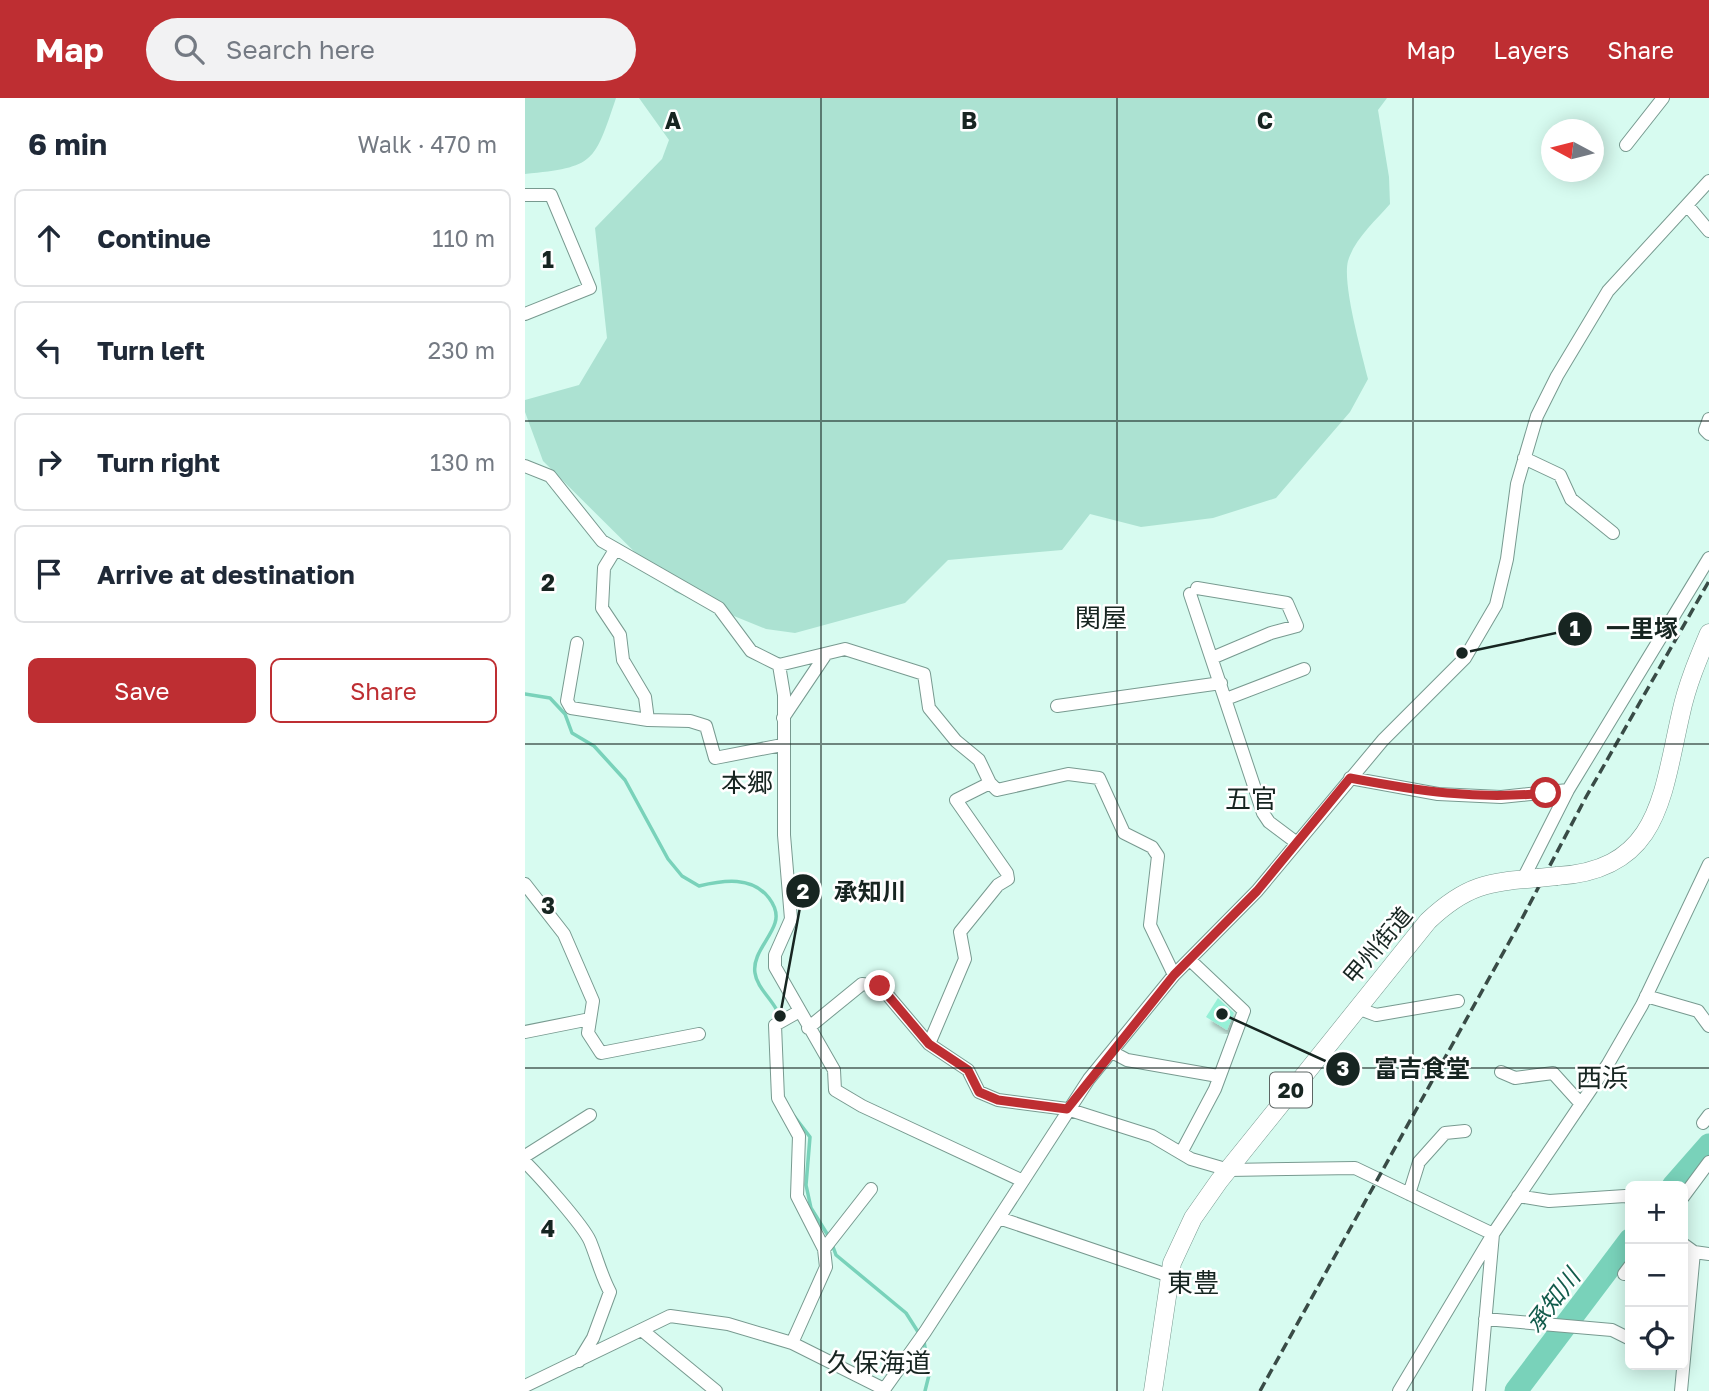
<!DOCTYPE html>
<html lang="en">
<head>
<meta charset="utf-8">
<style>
	body { margin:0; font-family:"Golos Text","Noto Sans JP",sans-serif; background:#f2f2f3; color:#1f2937 }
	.controls { position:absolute; right:21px; bottom:21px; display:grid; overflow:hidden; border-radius:10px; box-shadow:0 4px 18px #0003 }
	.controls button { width:63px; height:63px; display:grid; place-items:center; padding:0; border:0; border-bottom:2px solid #e0e1e3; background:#fff; color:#1f2937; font:35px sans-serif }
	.compass { position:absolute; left:1016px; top:21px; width:63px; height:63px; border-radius:50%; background:#fff; box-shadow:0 4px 18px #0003; rotate:277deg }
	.stop { position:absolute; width:21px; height:21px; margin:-16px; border:5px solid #be2e32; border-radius:50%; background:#fff }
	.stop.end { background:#be2e32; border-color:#fff; box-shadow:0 2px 7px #0008 }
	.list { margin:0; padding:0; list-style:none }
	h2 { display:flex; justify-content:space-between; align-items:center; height:91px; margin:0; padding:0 28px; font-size:30px }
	h2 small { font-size:23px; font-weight:400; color:#747a83 }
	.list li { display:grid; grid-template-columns:46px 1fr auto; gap:21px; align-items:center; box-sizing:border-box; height:98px; margin:0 14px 14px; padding:0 14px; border:2px solid #e0e1e3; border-radius:10px }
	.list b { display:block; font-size:26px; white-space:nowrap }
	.list em { font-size:23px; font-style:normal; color:#747a83 }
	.actions { display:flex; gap:14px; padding:21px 28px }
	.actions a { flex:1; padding:16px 0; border:2px solid #be2e32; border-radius:10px; text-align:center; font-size:24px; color:#be2e32 }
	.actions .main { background:#be2e32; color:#fff }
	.icon { flex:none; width:38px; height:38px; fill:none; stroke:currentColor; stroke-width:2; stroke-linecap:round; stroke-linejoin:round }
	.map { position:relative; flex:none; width:1184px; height:1293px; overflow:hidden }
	header { display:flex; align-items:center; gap:42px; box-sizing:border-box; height:98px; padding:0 35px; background:#be2e32; color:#fff }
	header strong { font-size:33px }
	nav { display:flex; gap:38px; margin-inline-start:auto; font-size:24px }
	.search { width:490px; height:63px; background:#f2f2f3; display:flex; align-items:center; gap:18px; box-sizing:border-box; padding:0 24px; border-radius:38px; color:#747a83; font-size:26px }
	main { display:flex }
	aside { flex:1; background:#fff }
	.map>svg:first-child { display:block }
	.green { fill:#ace2d2 }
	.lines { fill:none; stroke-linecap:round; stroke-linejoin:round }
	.stream { stroke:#79d2ba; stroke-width:3.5 }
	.river { stroke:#79d2ba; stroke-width:23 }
	.building { fill:#96f0d7; filter:url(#shadow) }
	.minor-casing { stroke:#789a90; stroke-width:14 }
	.highway-casing { stroke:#789a90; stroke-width:19 }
	.minor { stroke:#fff; stroke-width:12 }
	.highway { stroke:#fff; stroke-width:18 }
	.rail { stroke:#394b46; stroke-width:3.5; stroke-dasharray:10 5; stroke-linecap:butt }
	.highway-bridge-casing { stroke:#789a90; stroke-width:19; stroke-linecap:butt }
	.highway-bridge { stroke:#fff; stroke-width:18 }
	.route { stroke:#be2e32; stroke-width:9 }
	.grid { fill:none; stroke:#172521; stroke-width:2; stroke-opacity:0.55 }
	.labels { text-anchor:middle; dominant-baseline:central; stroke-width:5; stroke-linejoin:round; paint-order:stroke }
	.shield { fill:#fff; stroke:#5d6664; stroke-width:2 }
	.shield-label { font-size:21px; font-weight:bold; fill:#172521 }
	.street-label { font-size:23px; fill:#172521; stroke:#fff }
	.water-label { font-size:24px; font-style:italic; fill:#115b4b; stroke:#fff }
	.quarter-label { font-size:26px; fill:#172521; stroke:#fff }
	.grid-label { font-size:23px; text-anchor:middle; font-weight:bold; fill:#172521; stroke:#fff; stroke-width:5; stroke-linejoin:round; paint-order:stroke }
	.leader { fill:none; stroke:#172521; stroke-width:2.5 }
	.callout-dot { fill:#172521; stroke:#fff; stroke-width:2.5 }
	.mark-label { font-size:21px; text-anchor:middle; font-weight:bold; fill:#fff }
	.callout-label { font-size:24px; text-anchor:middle; font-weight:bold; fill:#172521; stroke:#fff; stroke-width:5; stroke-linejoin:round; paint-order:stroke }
</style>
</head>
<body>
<header>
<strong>Map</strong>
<div class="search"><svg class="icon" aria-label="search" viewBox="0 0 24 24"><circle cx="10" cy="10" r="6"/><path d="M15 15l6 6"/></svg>Search here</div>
<nav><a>Map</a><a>Layers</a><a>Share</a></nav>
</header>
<main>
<aside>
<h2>6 min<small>Walk · 470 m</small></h2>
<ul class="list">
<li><svg class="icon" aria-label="ahead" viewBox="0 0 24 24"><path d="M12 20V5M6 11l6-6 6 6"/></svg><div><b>Continue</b></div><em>110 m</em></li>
<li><svg class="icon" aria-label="left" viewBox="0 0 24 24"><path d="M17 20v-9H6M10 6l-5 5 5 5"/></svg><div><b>Turn left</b></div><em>230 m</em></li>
<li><svg class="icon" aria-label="right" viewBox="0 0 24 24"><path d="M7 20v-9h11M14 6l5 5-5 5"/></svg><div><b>Turn right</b></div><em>130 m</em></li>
<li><svg class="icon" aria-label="arrive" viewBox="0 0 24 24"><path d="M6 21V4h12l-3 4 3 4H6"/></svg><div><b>Arrive at destination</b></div></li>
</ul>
<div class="actions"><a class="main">Save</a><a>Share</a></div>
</aside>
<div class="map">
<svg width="1184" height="1293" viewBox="0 0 1184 1293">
	<defs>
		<filter id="shadow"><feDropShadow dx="4.5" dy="7" stdDeviation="2" flood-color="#0004"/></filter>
	</defs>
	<rect width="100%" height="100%" fill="#d7fbf0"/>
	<!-- green -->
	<path class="green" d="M0,0H91C69,65 70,69 0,76Z
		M114,0H862L853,12L864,79L865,106C851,122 829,142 823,163C817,186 837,256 843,281L825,314L751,400L688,420L616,429L565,416L537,452L423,462L380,505L270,535L241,531L150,494L18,363L0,314V302L54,287L82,240L70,130L137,61L144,42Z"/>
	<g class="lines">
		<!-- stream -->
		<path class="stream" d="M0,596L25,600L40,616L47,635L69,648L100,682L143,761L157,778L174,788C199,782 227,778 244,800C250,808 253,816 250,825C245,841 227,857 230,875C232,892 253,905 255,922
			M269,1018L285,1039L281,1087L286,1110L304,1139
			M307,1146L311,1157L381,1215L395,1237
			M399,1243L404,1277L400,1293"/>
		<!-- river -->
		<path class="river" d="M1148,1088L1184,1047
			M991,1293L1105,1142"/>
	</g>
	<!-- building -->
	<path class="building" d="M693,900L709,915L702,932L681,919Z"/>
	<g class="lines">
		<!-- minor casing -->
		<g class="minor-casing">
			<path id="minor" d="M1101,47L1138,0
				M0,97H26L65,190L0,216
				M1162,107L1184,133
				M1184,321L1180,332L1184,336
				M999,360L1035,377L1046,401L1088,435
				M0,368L25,378L77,443L194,510L226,553L254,567L259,597V737L266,821L250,857V869L309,972L310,992L337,1008L498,1083
				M90,452L79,470L77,510L95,537L98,562L120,599L123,622
				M672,490L762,505L772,528L746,535L687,560
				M665,496L738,715L744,724L772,745
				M52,545L42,603L46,610L123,622L165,623L181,628L190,660L257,647
				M254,567L320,551L399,576L404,610L431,643L454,662L465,685L431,702L482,775L483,781L473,787L435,834L440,861L404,946
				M701,601L779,571
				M532,608L696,585
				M258,620L301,556
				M825,680L913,696L976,699L1043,692
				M465,685L472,692L543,676L574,680L599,735L627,749L633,758L625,827L649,877
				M998,781L1043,692L1184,460
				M0,786L39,836L68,903L63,935L76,955L174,936
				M1121,898L1173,913L1184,928
				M832,910L851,917L933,903
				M283,930L337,886L355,888L404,946L443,972L454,994L473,1002L542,1011L627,1038L666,1061L704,1072L830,1070L968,1136L954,1293
				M0,934L65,921
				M587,954L602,962L693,978
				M976,974L990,980L1028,975L1056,1006
				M1178,1025L1184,1017
				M656,1055L690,991L719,913L665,862
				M0,1058L65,1017
				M0,1064C14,1078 58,1127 65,1143C72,1160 76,1177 85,1194L68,1240L54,1263
				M884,1096L894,1064L920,1035L940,1033
				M993,1098L1024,1103L1100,1098L1105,1100
				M1158,1099L1184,1064
				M474,1120L645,1178
				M1158,1146L1169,1154L1184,1156
				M299,1151L346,1091
				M1099,1176L1105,1168
				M960,1221L1087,1232L1105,1241
				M118,1233L191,1293
				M267,1245L301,1169L299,1151L272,1098L274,1038L253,1000L250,927L273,914
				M0,1288L145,1218L203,1226L267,1245L359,1291
				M358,1293L400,1234L564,981L649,877L732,793L858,642L940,560L971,507L982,461L992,386L1012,318L1032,278L1083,193L1184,83
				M874,1293L968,1136L1083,966L1117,907L1184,766
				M1156,1293L1169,1154"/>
		</g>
		<!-- highway casing -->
		<g class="highway-casing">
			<path id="highway" d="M1032,778C1135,772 1137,697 1156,615C1162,587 1173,561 1184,535
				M628,1293L647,1165L668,1120L694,1083L903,823C941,787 963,784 1013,780"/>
		</g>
		<!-- minor -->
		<use href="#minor" class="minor"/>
		<!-- highway -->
		<use href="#highway" class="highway"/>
		<!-- rail -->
		<path class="rail" d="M735,1293L992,830L1061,699L1184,483"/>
		<!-- highway-bridge casing -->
		<g class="highway-bridge-casing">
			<path id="highway-bridge" d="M1013,780L1032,778"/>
		</g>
		<!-- highway-bridge -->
		<use href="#highway-bridge" class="highway-bridge"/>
	</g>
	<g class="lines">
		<!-- route -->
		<path class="route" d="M355,888L404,946L443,972L454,994L473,1002L542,1011L649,877L732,793L825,680C893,693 951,702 1021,695"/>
	</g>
	<!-- grid -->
	<path class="grid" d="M296,0V1293M592,0V1293M888,0V1293M0,323H1184M0,646H1184M0,970H1184"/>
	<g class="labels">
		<!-- shield labels -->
		<rect class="shield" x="745" y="974.5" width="42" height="35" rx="5"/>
		<g class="shield-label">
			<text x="766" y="992">20</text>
		</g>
		<!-- street labels -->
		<g class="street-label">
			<text transform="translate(852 847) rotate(-50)">甲州街道</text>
		</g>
		<!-- water labels -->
		<g class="water-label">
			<text transform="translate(1027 1202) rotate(-53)">承知川</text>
		</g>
		<!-- quarter labels -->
		<g class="quarter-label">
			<text x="576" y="519">関屋</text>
			<text x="222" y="684">本郷</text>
			<text x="726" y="700">五官</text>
			<text x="1077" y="979">西浜</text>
			<text x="668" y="1184">東豊</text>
			<text x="354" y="1264">久保海道</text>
		</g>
	</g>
	<g class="grid-label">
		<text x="148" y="31">A</text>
		<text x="444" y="31">B</text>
		<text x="740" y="31">C</text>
		<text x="23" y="170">1</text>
		<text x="23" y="493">2</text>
		<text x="23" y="816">3</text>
		<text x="23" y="1139">4</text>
	</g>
	<!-- callouts -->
	<path class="leader" d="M937 555L1050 531M255 918L278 793M697 916L818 971"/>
	<g class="callout-dot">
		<circle cx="937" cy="555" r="7"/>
		<circle cx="255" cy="918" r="7"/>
		<circle cx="697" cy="916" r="7"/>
		<circle cx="1050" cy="531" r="18"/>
		<circle cx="278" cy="793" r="18"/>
		<circle cx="818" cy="971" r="18"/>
	</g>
	<g class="mark-label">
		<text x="1050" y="538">1</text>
		<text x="278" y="801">2</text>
		<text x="818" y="978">3</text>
	</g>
	<g class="callout-label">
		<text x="1117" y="539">一里塚</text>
		<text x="345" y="802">承知川</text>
		<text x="897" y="979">富吉食堂</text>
	</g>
</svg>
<div class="controls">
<button>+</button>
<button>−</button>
<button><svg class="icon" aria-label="locate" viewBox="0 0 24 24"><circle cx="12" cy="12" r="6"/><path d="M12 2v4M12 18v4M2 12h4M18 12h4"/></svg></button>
</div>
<svg class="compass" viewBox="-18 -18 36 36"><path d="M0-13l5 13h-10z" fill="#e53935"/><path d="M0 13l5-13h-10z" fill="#747a83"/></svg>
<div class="stop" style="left:1021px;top:695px"></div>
<div class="stop end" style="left:355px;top:888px"></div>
</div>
</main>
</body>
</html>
